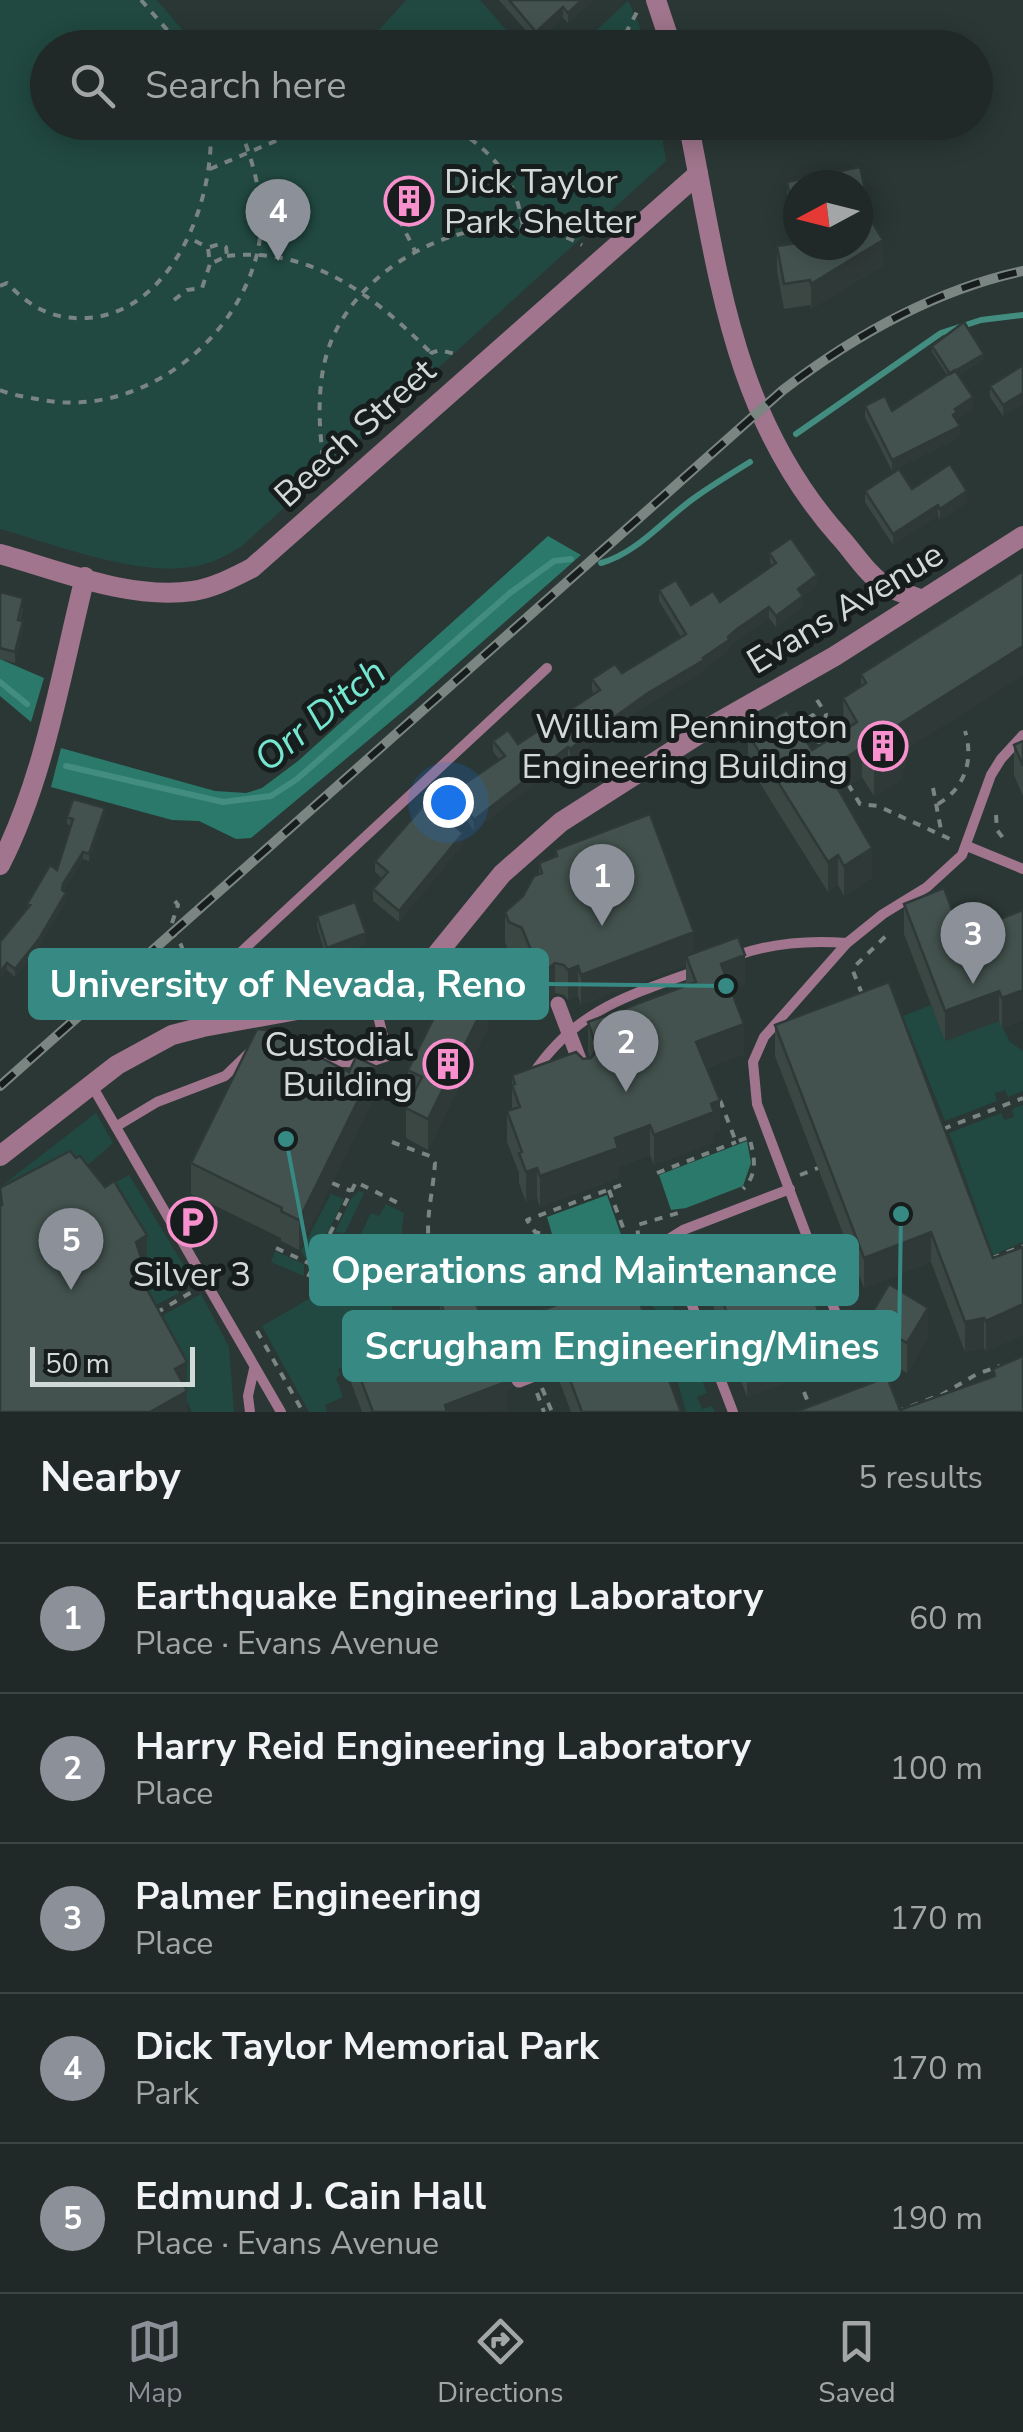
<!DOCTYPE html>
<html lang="en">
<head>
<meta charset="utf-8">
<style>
	body { margin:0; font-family:"Nunito Sans",sans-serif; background:#2d3533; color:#f1f3f6 }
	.compass { position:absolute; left:783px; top:170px; width:90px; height:90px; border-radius:50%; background:#202927; box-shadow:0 5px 25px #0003; rotate:263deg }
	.scale { position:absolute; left:30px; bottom:25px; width:165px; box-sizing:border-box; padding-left:10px; border:5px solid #d2dad8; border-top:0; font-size:28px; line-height:35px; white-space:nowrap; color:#d2dad8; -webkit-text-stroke:8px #171d1c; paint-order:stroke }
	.you { position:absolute; left:448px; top:802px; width:35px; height:35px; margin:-25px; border:8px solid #fff; border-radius:50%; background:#1a73e8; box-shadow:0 0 0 15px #1a73e833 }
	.badge { display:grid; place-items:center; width:65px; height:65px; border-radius:50%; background:#8c9099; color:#fff; font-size:32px; font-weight:700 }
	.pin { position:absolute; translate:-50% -82px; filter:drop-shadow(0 2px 5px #0008) }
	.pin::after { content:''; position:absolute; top:52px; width:35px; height:30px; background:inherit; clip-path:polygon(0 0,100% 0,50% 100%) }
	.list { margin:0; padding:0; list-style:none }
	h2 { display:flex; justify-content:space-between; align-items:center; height:130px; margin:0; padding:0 40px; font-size:42px }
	h2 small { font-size:32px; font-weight:400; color:#a2a6a7 }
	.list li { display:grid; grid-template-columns:65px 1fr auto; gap:30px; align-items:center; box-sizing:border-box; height:150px; padding:0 40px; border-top:2px solid #3d4544 }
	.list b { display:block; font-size:38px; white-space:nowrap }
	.list p { margin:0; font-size:32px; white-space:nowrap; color:#a2a6a7 }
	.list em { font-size:32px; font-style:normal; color:#a2a6a7 }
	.icon { flex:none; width:55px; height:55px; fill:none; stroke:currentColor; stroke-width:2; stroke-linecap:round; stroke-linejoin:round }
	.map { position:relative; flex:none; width:1023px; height:1412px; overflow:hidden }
	.search { position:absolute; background:#202927; box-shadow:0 5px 25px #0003; left:30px; right:30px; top:30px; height:110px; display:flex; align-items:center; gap:25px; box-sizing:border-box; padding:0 35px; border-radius:55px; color:#a2a6a7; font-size:38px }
	.sheet { height:880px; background:#202927 }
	nav { display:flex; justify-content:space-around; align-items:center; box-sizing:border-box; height:140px; border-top:2px solid #3d4544; background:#202927; font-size:28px; color:#a2a6a7 }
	nav a { display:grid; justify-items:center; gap:5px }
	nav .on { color:#8c9099 }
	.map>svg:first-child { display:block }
	.green { fill:#214941 }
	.forest { fill:#2b796b }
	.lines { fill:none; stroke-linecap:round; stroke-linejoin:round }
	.stream { stroke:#428d7f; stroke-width:6 }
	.path { stroke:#7a8482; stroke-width:4; stroke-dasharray:8 8; stroke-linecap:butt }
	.service { stroke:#a0758d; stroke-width:10 }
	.pedestrian { stroke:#a0758d; stroke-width:15 }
	.minor { stroke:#a0758d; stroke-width:20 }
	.tertiary { stroke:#a0758d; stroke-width:20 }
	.rail-casing { stroke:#7b8683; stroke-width:10 }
	.rail { stroke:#171d1c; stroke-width:6; stroke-dasharray:19; stroke-linecap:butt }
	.pedestrian-bridge { stroke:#a0758d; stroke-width:15 }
	.wall { fill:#3a4743 }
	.shaded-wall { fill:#2f3937 }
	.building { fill:#43524e; stroke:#2f3937; stroke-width:2.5 }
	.labels { text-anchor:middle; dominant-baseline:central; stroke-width:10; stroke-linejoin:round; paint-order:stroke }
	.poi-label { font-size:35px; fill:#d2dad8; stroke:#171d1c; text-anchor:end }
	.street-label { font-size:35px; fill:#d2dad8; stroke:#171d1c }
	.water-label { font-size:38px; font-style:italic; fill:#75e6d0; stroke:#171d1c }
	.leader { fill:none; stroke:#368a83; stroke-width:4 }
	.callout-dot { fill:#368a83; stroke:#171d1c; stroke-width:4 }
	.callout { fill:#368a83; stroke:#368a83; stroke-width:4 }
	.callout-label { font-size:38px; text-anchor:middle; font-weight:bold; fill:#fff }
</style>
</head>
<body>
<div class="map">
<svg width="1023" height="1412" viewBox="0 0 1023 1412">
	<rect width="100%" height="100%" fill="#2a3734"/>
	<!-- green -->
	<path class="green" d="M0,0H157L197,47L48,48V122L660,123L666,161L242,546C233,551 224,557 214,561C154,585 59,545 0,529Z
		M406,0H480L521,47H364Z
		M628,1L639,24L644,47H578Z
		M931,1005L946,1041L999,1021L1010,1042L1023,1051V1091L1008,1097L1005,1090L995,1093L997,1101L945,1121L903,1016Z
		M1023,1105V1242L993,1255L949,1133L1001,1113L1004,1120L1014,1117L1012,1109Z
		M96,1113L113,1143L70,1181L0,1218V1187Z
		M129,1175L189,1274L175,1283L179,1293L148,1309L136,1272L146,1264L89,1197Z
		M359,1191L364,1193L345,1233L335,1232L351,1199Z
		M331,1194L344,1199L317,1254L306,1259L301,1251Z
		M386,1204L404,1213L387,1350L338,1369L340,1375L336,1378L343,1397L325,1405L327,1412H309L262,1326L330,1287L318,1281L335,1252L349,1258L371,1213L379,1216Z
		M275,1251L304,1264V1276L271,1262Z
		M648,1263L656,1264L679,1322L670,1326L673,1334L682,1331L695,1362L675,1370C670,1340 663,1300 629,1290L548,1312L555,1300L567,1292Z
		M201,1294L229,1347L234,1412H192L149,1323Z
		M697,1367L707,1393L697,1397L702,1409L712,1406L715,1412H686L676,1376Z"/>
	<!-- forest -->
	<path class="forest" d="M548,536L581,555L413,703L251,838L236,839L199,821L172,820L51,787L61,748L215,791L246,793L262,788L298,761Z
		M0,659L44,678L31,722L0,696Z
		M747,1141L751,1163L743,1186L686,1208L671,1210L659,1175Z
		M607,1195L624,1243L607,1248L552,1234L547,1217Z"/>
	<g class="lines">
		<!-- stream -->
		<path class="stream" d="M796,434L941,333L981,320L1023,315
			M601,563C638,553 666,517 697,496C714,484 732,473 750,462
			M0,682L27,704
			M66,766L223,802L271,796L297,779L510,593L554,561L571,559"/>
		<!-- path -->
		<path class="path" d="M141,0L183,48
			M618,48L638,10
			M426,122L457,129L517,122
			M457,129C497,157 516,179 523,228
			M210,169L287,136L352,122
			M399,219L415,251
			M210,247L220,244L226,247L227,256L210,264
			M227,256C310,246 375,296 431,353
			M0,286L7,283C30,307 52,320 87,318C173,313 217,197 210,122
			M174,300L187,290L202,288L210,264L208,248L188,237
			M427,384L423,370L431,353L440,350L459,355
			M0,390C12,395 25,397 37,399C135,420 236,346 258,250C267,207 254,162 237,122
			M325,474C319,431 315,385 330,344C365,253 495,196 582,245
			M817,700L826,714L821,742L824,747
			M796,726L813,715L821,727
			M801,739L821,742
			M848,784L860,804L878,806L950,839
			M933,788L942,835
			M938,804C965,788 974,760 965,731
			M996,815L997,830L1006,842
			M175,901L178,905L170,929L181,945L194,979
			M862,994L853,971L855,966L890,932
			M720,1100L736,1142L749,1137C755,1157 758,1174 743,1189
			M943,1129L1023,1098
			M392,1142L430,1156L435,1163C432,1206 420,1230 437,1273C441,1285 443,1293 453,1299
			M657,1173L736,1142
			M800,1175L818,1168
			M332,1183L351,1191
			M621,1185L527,1220L535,1232L605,1253L632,1245L638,1234L637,1225L678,1213
			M609,1190L627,1238L638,1234
			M276,1248L315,1266
			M992,1258L1023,1246
			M656,1264L664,1283
			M835,1267L853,1260
			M308,1277L356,1182L400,1204
			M471,1293L482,1280L486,1248
			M156,1313L195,1290
			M257,1331L303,1412
			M666,1377L698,1366
			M542,1388L552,1412
			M804,1392L812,1412
			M537,1393L544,1412
			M896,1412L943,1394L977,1374L1000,1366"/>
		<!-- service -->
		<path class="service" d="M967,846L1023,869
			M735,956C771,943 809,940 847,943
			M203,1027V1002L212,979L547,668
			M320,1061L367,1063L388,1056L373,996
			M533,1074C576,1010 627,996 696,971
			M91,1084L281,1412
			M117,1126L157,1102L225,1076L250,1052
			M858,1372L757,1104L753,1062L764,1037L847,943L883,914L927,887L962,855L991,775L1001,759L1023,735
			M250,1412L248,1396L254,1369
			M733,1412L667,1240L683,1230L790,1189"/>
		<!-- pedestrian -->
		<path class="pedestrian" d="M519,1380L554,1366"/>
		<!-- minor -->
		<path class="minor" d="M0,554C61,571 129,600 193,591C214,588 234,577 252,568L698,174
			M0,865C45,777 61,673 85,577"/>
		<!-- tertiary -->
		<path class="tertiary" d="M656,0L672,48
			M688,122C719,274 731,414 839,536C853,551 869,577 886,586C897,592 910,595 922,600
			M0,1156L117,1065L172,1035L203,1027L379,995L411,980L428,965L502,874L561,822L710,727L835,656L1023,536"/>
		<!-- rail casing -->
		<g class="rail-casing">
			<path id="rail" d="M0,1086L783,390C855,335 934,290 1023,271"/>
		</g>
		<!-- rail -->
		<use href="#rail" class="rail"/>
		<!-- pedestrian-bridge -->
		<path class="pedestrian-bridge" d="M558,1004L583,1070"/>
	</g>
	<!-- wall -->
	<path class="wall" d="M499,0H594L568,23L563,18L536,42Z
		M860,167L867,198V209L858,211V185H798V223L794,224L787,193V182Z
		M389,194L429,202L418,219L398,218L389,200Z
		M777,246L883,265L811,309L810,305L784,309L777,271Z
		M932,346L984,359L959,375L973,408L957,419L960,437L892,471L865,417V406L892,411L947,375L932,352Z
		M1023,365L1003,416L990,397V386Z
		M912,489L967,502L940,520L938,516L893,545L865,502V491Z
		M769,553L817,586L803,596V607L776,627L769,618L737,640L729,647V651L704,668V671L648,704L570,760L568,758L474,831L454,802V791L500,760L493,752V741L518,744L594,694L592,690V679L622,673L681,637L659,601V590L691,605L720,602L771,566Z
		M0,592L23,609L20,620L23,632L15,663L0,659Z
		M861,674L906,750V767L902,770V779L874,796L862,777L839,792L872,878L844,896L838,885L828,892L748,764V734L812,750L844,730L843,698L861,687Z
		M1023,741V796L1014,775V745Z
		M105,815L89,861L83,859L63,891L66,900L39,946L15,977L7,970L0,979L27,908V904L57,870L71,826L67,824V817Z
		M463,844L399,922L373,901V889L382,878L375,872V861Z
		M555,850L694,953L745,985L731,990L744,1054L707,1068L720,1130L714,1132V1142L654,1165L650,1155L618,1167V1178L540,1207L537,1198L526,1202L519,1183V1173L507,1142V1111L512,1110V1075L590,1058L588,1052V1022L686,985V965L581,1005L578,996L568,1000L564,995L555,993L549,998L548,1008L543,1011L522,958L509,952L505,942V912L523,896L539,874V863L555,857Z
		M904,904L961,934L1023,910V1020L1002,1028L999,1021L945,1041L904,934Z
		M317,916L366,944L327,959L317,927Z
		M775,1025L993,1258L1023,1247V1335L986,1351L984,1348L965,1352L931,1262L864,1288L775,1056Z
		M488,1028L428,1150L406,1138V1108L410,1101L408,1100V1070Z
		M375,1096L299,1250L281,1241V1238L191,1194V1163Z
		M711,1270L828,1367L747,1397L711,1300Z
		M440,1301L486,1331L515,1370L512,1373V1388L506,1391V1411L362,1412L348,1374V1345L440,1310Z
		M543,1310L681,1412H571L558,1377V1356H550L543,1339Z
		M872,1313L928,1338L907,1373L873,1353Z"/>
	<!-- shaded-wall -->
	<path class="shaded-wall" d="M582,0H594L568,23V13Z
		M563,7V18L536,42V32Z
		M429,196V202L418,219V213Z
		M883,240V265L811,309V284Z
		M984,354V359L950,380V375Z
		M1023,393V405L1003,416V405Z
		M973,397V408L957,419V424L953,415L955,409Z
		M960,426V437L892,471V460Z
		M967,491V502L940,520V509Z
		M938,505V516L893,545V534Z
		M817,575V586L798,600V589Z
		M803,596V607L776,627V616Z
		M769,607V618L737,640L729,647V651L704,668V671L648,704L570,760V749L648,693L703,658L737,629Z
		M23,621V632L15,663V652Z
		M1023,646V676L906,750V767L902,770V779L874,796V766L898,725Z
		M568,747V758L474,831V820Z
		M862,747V777L827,800V770Z
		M105,808V815L89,861V854Z
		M463,833V844L399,922V911Z
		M872,848V878L844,896V866Z
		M83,852V859L63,891V884Z
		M838,855V885L828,892V862Z
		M66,893V900L39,946L15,977V969Z
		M694,932V962L686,956V965L581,1005V975Z
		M366,933V944L327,959V948Z
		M745,955V985L721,994V964Z
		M7,963V970L0,979V972Z
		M555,963V993L549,998L548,1008L543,1011V980L549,968Z
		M578,966V996L568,1000V970Z
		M1023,990V1020L1002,1028V998Z
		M999,991V1021L945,1041V1011Z
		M488,998V1028L428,1150V1119Z
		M744,1024V1054L696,1072V1042Z
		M375,1066V1096L299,1250V1220Z
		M720,1100V1130L714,1132V1142L654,1165V1135Z
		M650,1125V1155L618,1167V1178L540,1207V1176L615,1138Z
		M537,1168V1198L526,1202V1172Z
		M931,1232V1262L864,1288V1258Z
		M147,1235V1265L136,1272V1242Z
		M1023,1304V1335L986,1351V1321Z
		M928,1308V1338L907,1373V1343Z
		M984,1318V1348L965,1352V1322Z
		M828,1337V1367L747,1397V1367Z
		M515,1340V1370L512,1373V1388L506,1391V1411L445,1412V1405L499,1364L508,1348Z
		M187,1362V1412H150L175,1369Z"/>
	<!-- building -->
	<path class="building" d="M509,0H582L568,13L563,7L536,32Z
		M860,167L867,198L858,200V185H798V212L794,213L787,182Z
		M400,177L420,178L429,196L418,213L398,212L389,194Z
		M865,210L883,240L811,284L810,280L784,284L777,246L798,243V245H858V215Z
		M964,322L984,354L950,374L932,346Z
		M1023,365V393L1003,405L990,386Z
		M955,370L973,397L955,409L957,412L953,415L960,426L892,460L865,406L885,396L892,411Z
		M950,464L967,491L940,509L938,505L893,534L865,491L899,469L912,489Z
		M791,538L817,575L798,589L803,596L776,616L769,607L737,629L728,637L729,640L703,658L704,660L648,693L570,749L568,747L474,820L454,791L505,756L493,741L508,730L518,744L600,690L592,679L615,664L622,673L686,634L659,590L676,580L691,605L713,591L720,602L776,563L769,553Z
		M1023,571V646L898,725L906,737L897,742L902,749L874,766L862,747L827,770L872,848L844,866L838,855L828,862L748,734L787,710L812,750L857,722L843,698L866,683L861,674Z
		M0,592L23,598L18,620L23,621L15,652L0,648Z
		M1023,741V766L1014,745Z
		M73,799L105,808L89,854L83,852L63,884L62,890L66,893L39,939L15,969L7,963L0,972V942L30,905L27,904L50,865L57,870L73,819L67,817Z
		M426,803L463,833L399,911L373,889L388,872L375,861Z
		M650,814L694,932L581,975L578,966L568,970L564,965L555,963L549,968L548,978L543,980L522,928L509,922L505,912L523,896L534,876L542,873L539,863L557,856L555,850Z
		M944,888L961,934L1023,910V990L1002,998L999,991L945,1011L904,904Z
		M355,902L366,933L327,948L317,916Z
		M738,937L745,955L721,964L744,1024L696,1042L720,1100L711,1104L714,1112L654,1135L650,1125L615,1138L618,1148L540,1176L537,1168L526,1172L519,1153L522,1152L507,1111L520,1107L512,1085L515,1084L512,1075L576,1052L583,1059L591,1058L597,1049L588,1022L696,982L686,956Z
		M453,979L488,998L428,1119L406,1108L422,1077L408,1070Z
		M889,982L993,1258L1023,1247V1304L986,1321L984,1318L965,1322L931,1232L864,1258L775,1025Z
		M257,1029L266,1030L349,1072L356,1057L375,1066L299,1220L281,1211L282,1208L191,1163Z
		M70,1151L76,1158L80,1156L105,1187L114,1181L147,1235L136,1242L148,1279L143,1282L187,1362L175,1369L187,1391L150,1412H0V1206L2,1205L0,1188Z
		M792,1240L828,1337L747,1367L711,1270Z
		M630,1277L681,1412H582L558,1348L563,1343L565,1334L560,1328L550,1327L543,1310Z
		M889,1284L928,1308L907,1343L873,1323L872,1313Z
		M471,1289L486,1331L508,1322L515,1340L508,1348L512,1359L499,1364L506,1382L445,1405L447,1412H373L348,1345L443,1309L440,1301Z
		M1023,1356V1412H795L887,1377L900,1410L995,1376L993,1369Z"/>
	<!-- icons -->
	<defs>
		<g id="building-ring" transform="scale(2.5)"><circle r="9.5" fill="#171d1c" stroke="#f790cd" stroke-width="1.5"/><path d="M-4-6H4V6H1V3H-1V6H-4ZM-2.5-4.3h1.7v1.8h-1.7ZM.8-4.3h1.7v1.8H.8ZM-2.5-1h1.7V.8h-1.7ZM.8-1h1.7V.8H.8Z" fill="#f790cd"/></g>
		<g id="parking-ring" transform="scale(2.5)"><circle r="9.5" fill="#171d1c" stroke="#f790cd" stroke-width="1.5"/><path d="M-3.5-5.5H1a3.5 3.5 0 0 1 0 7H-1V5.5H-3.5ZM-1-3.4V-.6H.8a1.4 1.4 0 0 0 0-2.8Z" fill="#f790cd"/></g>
	</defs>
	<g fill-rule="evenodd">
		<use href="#building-ring" x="409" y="201"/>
		<use href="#building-ring" x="883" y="746"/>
		<use href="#building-ring" x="448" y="1064"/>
		<use href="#parking-ring" x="192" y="1222"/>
	</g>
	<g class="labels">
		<!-- poi labels -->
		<g class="poi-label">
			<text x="444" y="181" text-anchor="start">Dick Taylor<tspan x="444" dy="40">Park Shelter</tspan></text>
			<text x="848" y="726">William Pennington<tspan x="848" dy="40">Engineering Building</tspan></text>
			<text x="413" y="1044">Custodial<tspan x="413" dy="40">Building</tspan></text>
			<text x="192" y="1274" text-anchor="middle">Silver 3</text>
		</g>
		<!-- street labels -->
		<g class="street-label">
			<text transform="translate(355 433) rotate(-42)">Beech Street</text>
			<text transform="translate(845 608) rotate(-31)">Evans Avenue</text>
		</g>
		<!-- water labels -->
		<g class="water-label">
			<text transform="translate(320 715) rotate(-39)">Orr Ditch</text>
		</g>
	</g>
	<!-- callouts -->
	<path class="leader" d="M726 986L547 984M286 1139L311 1270M901 1214L899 1346"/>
	<g class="callout-dot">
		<circle cx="726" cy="986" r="10"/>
		<circle cx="286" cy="1139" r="10"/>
		<circle cx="901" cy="1214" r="10"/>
	</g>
	<g class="callout">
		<rect x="30" y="950" width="517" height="68" rx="10"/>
		<rect x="311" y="1236" width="546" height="68" rx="10"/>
		<rect x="344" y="1312" width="555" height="68" rx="10"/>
	</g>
	<g class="callout-label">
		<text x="288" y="997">University of Nevada, Reno</text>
		<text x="584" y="1283">Operations and Maintenance</text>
		<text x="622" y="1359">Scrugham Engineering/Mines</text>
	</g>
</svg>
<svg class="compass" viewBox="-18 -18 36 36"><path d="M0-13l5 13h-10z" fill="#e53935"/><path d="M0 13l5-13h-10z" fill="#a2a6a7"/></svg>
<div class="scale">50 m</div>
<div class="you"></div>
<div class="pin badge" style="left:602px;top:926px">1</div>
<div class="pin badge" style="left:626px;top:1092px">2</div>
<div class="pin badge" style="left:973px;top:984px">3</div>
<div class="pin badge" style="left:278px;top:261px">4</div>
<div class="pin badge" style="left:71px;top:1290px">5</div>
<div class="search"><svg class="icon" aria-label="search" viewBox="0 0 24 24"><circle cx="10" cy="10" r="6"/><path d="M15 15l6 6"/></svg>Search here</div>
</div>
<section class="sheet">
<h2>Nearby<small>5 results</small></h2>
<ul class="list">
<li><span class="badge">1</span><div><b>Earthquake Engineering Laboratory</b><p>Place · Evans Avenue</p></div><em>60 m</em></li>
<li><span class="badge">2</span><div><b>Harry Reid Engineering Laboratory</b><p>Place</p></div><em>100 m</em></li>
<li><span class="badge">3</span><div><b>Palmer Engineering</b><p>Place</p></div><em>170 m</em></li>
<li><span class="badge">4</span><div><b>Dick Taylor Memorial Park</b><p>Park</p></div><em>170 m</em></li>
<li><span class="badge">5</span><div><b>Edmund J. Cain Hall</b><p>Place · Evans Avenue</p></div><em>190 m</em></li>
</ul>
</section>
<nav>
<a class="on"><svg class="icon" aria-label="map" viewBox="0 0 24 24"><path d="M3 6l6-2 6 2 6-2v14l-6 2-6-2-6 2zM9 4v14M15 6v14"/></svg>Map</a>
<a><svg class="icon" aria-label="directions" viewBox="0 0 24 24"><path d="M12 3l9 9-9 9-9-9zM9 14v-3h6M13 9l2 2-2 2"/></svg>Directions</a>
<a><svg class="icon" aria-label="saved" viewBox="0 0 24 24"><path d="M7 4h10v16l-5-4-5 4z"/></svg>Saved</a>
</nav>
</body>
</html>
